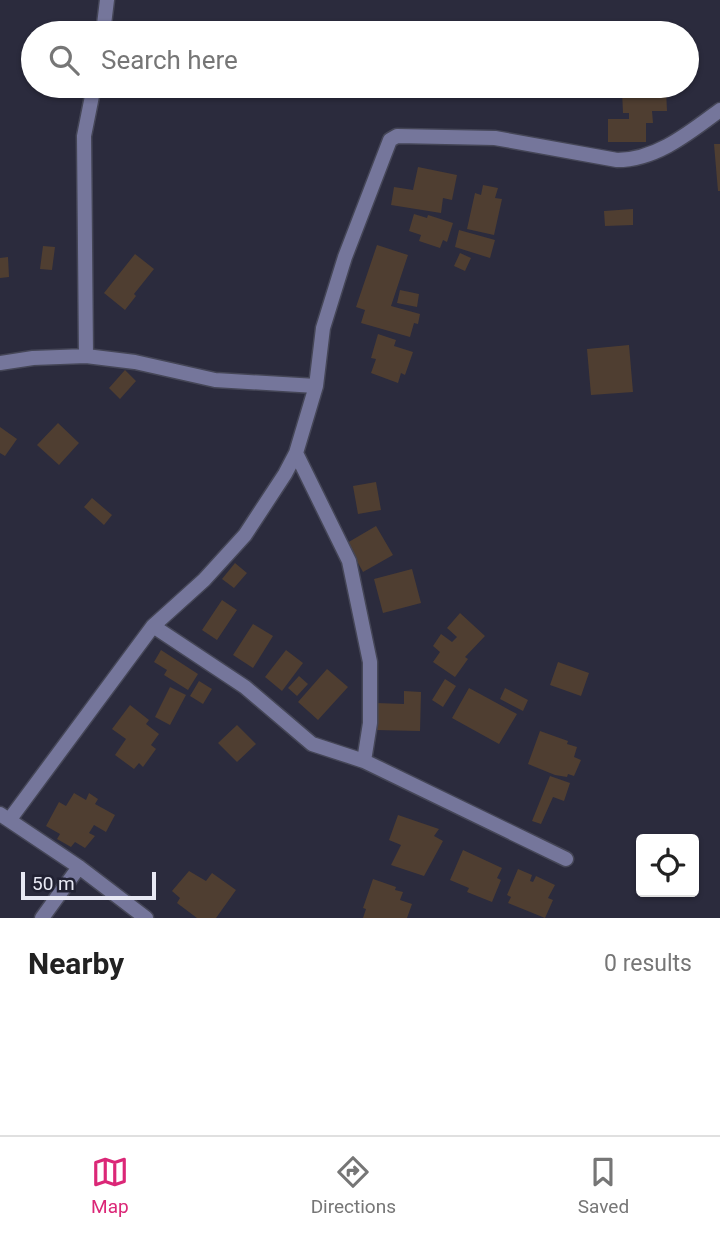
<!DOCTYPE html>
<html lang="en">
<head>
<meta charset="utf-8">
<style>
	body { margin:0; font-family:Roboto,sans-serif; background:#f2f2f2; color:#222 }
	.controls { position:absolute; right:21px; bottom:21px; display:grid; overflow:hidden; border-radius:7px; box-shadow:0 2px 5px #0004 }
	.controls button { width:63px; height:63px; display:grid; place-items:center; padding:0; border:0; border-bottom:2px solid #e0e0e0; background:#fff; color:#222; font:35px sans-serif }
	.scale { position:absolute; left:21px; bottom:18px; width:135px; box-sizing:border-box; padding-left:7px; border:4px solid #e8e9f4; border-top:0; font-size:19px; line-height:24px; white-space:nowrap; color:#e8e9f4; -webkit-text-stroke:5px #212132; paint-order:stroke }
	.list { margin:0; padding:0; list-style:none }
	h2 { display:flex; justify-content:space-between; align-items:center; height:91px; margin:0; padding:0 28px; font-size:30px }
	h2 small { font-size:23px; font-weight:400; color:#767676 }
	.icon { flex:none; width:38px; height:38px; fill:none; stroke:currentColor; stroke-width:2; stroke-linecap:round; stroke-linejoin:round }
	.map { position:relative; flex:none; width:720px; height:918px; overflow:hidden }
	.search { position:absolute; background:#fff; box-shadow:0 2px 5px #0004; left:21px; right:21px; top:21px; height:77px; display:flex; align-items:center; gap:18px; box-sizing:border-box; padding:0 24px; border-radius:38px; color:#767676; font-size:26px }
	.sheet { height:217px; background:#fff }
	nav { display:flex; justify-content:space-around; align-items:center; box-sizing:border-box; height:98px; border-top:2px solid #e0e0e0; background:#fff; font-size:19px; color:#767676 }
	nav a { display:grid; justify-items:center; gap:4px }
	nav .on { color:#db2777 }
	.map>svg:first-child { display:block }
	.building { fill:#4f3e31 }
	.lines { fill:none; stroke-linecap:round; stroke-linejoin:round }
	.minor-casing { stroke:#454657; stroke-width:17 }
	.minor { stroke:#75769b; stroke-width:14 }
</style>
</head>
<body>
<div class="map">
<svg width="720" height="918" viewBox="0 0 720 918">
	<rect width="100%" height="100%" fill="#2b2b3d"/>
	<!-- building -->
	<path class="building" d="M592,86H615L608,97Z
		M644,86H658V89H666L667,111H652L653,123H646V142H608V119H629V113H623L622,91L644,90Z
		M714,144H720V191H718Z
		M418,167L457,175L452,200L443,198L441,213L391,205L394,187L413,190Z
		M483,185L498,188L495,198L502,199L494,235L467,229L475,193L481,195Z
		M633,209V225L605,226L604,211Z
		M414,214L427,218L428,215L453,223L447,242L443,240L440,248L419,241L421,235L409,231Z
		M459,230L495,240L490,258L455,247Z
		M377,245L408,255L391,306L420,314L418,324L414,323L410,337L361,323L365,310L356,307Z
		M43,246L55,247L52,270L40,269Z
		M460,253L471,258L465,271L454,266Z
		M135,254L154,269L134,294L136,296L125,310L104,293Z
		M8,257L9,277L0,278V258Z
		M400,290L419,294L417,307L397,303Z
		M378,334L396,340L394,346L413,352L405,375L401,373L398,383L371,373L376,359L371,358Z
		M629,345L633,392L591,395L587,349Z
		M125,370L136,381L120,399L109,388Z
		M58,423L79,443L59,465L37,445Z
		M0,427L17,439L5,456L0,453Z
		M376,482L381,510L358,514L353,486Z
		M92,498L112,515L104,525L84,507Z
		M376,526L393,555L363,572L347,543Z
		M235,563L247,573L234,588L222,579Z
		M412,569L421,603L383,613L374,579Z
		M222,600L237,610L217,640L202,630Z
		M460,613L485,636L465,657L468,659L455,677L433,662L440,652L433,646L441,634L452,642L457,637L447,628Z
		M253,624L273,636L253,668L233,655Z
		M161,650L198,674L188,690L164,675L167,670L154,662Z
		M286,650L303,663L282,691L265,677Z
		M558,662L589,673L581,696L550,685Z
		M327,669L348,687L318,720L298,702Z
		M299,676L308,684L297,696L288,688Z
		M445,679L456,686L443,707L432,700Z
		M199,681L212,689L203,704L190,696Z
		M170,687L186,695L170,725L155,717Z
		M469,688L517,714L499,744L452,718Z
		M505,688L528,700L523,711L500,699Z
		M404,691L421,692L420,731L375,730L376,703L404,704Z
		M130,705L149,720L146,724L159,734L151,745L156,749L143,767L139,763L134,769L115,755L126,739L112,729Z
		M237,725L256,744L237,762L218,743Z
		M540,731L568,741L567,744L577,747L574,757L581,760L574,776L568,774L567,777L555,775L528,764Z
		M550,776L570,783L564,801L553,797L541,824L532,821Z
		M74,793L86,800L89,793L98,799L95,804L115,815L106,832L94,825L89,833L95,836L85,848L75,842L71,847L57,839L60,834L46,826L59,802L66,806Z
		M398,815L439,829L434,836L443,841L424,876L391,865L401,845L389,840Z
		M463,850L502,868L497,878L501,880L492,902L467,892L469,888L450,880Z
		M518,869L532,875L530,881L533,882L536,876L555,885L548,898L553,900L545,918L508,903L511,897L507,895Z
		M189,871L206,881L212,873L236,890L216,918H197L177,903L180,898L172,891Z
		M373,879L396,887L395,890L403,892L400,900L412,904L407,918H363L366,909L363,908Z"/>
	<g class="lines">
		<!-- minor casing -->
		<g class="minor-casing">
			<path id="minor" d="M103,33L107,0
				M86,356L84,136L94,86
				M0,363L33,358L86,356L135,362L215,380L316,386
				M296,453L349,561L370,662V723L364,761
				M153,626L245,687L312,744L364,761L566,859
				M0,814L79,867L146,918
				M10,819L153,626L204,580L245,535L285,474L296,453L316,386L323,328L345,257L390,140L397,136L495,138L617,160C656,160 689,133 720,110
				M42,918L79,867"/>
		</g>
		<!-- minor -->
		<use href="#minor" class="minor"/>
	</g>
</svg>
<div class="controls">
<button><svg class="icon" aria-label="locate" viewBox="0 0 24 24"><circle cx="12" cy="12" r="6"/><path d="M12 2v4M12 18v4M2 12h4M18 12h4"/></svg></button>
</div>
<div class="scale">50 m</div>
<div class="search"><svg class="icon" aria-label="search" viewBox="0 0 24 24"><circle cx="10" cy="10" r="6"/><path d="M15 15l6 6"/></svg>Search here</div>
</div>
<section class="sheet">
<h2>Nearby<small>0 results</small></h2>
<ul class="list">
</ul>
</section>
<nav>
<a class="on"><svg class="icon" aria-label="map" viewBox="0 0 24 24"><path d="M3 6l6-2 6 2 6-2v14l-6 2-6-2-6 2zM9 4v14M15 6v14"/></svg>Map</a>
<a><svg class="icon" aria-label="directions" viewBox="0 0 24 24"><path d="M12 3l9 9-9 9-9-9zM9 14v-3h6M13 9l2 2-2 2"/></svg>Directions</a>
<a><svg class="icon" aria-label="saved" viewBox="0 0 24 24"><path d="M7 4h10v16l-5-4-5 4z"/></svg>Saved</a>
</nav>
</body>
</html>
